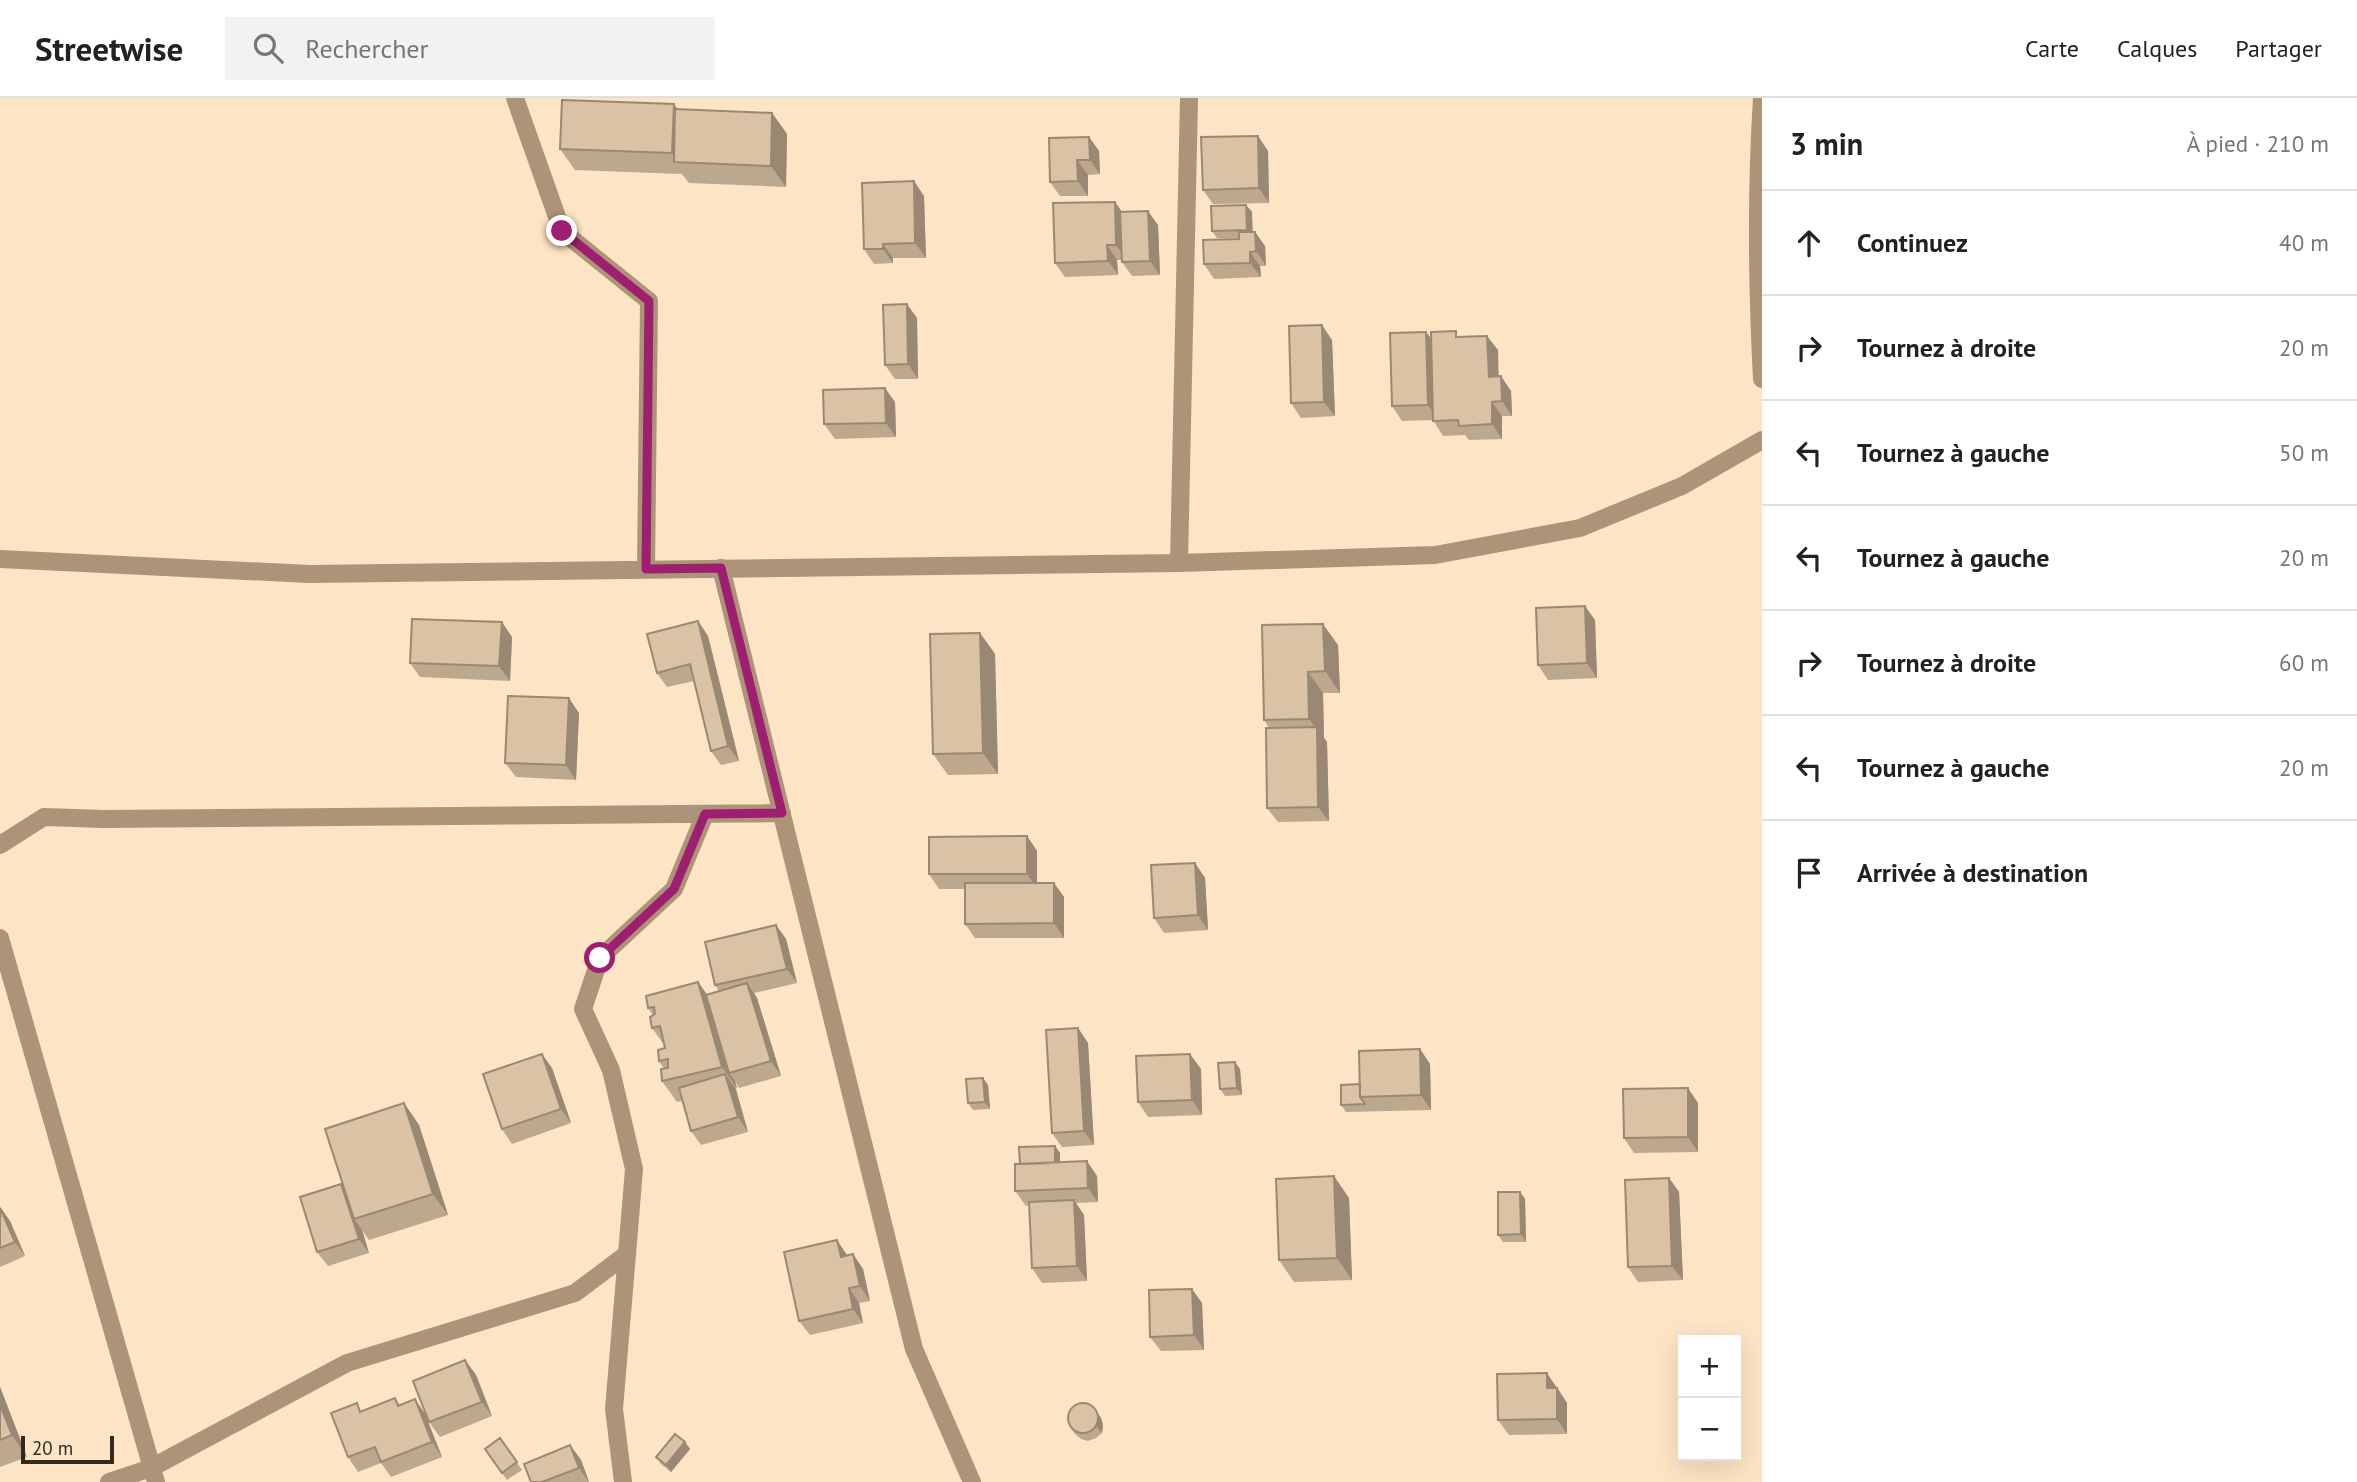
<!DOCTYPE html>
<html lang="fr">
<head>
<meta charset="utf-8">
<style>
	body { margin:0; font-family:"PT Sans",sans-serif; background:#f2f2f2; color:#222 }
	.controls { position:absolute; right:21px; bottom:21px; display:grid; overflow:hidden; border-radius:0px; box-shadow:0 7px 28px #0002 }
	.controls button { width:63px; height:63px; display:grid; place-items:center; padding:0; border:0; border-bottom:2px solid #e0e0e0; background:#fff; color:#222; font:35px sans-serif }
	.scale { position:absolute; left:21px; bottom:18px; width:93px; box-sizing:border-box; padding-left:7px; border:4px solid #32291d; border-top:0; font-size:19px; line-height:24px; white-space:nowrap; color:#32291d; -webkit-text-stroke:5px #fce4c4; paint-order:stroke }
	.stop { position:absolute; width:21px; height:21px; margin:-16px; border:5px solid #9e1e71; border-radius:50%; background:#fff }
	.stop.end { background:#9e1e71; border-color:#fff; box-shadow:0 2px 7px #0008 }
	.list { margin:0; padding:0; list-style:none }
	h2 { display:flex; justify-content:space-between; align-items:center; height:91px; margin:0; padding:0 28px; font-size:30px }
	h2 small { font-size:23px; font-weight:400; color:#767676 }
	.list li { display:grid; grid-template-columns:46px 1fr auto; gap:21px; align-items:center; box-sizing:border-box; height:105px; padding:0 28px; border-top:2px solid #e0e0e0 }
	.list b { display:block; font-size:26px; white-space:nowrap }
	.list em { font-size:23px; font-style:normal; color:#767676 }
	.icon { flex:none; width:38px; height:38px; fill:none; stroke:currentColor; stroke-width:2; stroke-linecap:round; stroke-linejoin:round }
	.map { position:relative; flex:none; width:1762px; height:1384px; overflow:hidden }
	header { display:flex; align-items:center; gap:42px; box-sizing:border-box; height:98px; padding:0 35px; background:#fff; border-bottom:2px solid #e0e0e0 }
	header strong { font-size:33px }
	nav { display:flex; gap:38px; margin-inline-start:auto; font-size:24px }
	.search { width:490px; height:63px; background:#f2f2f2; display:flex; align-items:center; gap:18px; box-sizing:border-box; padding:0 24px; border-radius:0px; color:#767676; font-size:26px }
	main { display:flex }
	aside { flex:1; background:#fff }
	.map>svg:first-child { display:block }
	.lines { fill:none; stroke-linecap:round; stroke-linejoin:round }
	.minor { stroke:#ad9378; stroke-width:18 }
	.wall { fill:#bba88d }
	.shaded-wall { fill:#998873 }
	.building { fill:#dac3a4; stroke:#998873; stroke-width:2 }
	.route { stroke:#9e1e71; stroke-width:9 }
</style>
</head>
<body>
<header>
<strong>Streetwise</strong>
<div class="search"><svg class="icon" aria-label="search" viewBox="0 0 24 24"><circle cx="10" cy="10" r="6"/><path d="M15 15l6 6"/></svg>Rechercher</div>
<nav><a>Carte</a><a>Calques</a><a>Partager</a></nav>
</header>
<main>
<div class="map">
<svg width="1762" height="1384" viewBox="0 0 1762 1384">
	<rect width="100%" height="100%" fill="#fce4c4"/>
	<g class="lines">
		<!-- minor -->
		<path class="minor" d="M515,0L562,133L649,203L646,471
			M1762,0C1756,94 1757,187 1762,281
			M0,461L309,476L1179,465L1435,457L1580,430L1682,388L1762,342
			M1179,465L1189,0
			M721,470L914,1251L972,1384
			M0,747L44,719L103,721L782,715
			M0,840L156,1384
			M109,1384L151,1370L347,1265L575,1195L627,1156L634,1071L611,972L583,911L600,860L674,791L705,716
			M623,1384L614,1311L627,1156"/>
	</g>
	<!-- wall -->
	<path class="wall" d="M678,11L772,15L787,36L786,89L689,85L682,76L575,72L560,51Z
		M1258,38L1268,53L1269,105L1213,106L1203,92Z
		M1089,39L1099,53L1100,76L1088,77V98H1060L1050,84Z
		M924,98L926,160H893V165L874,166L864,151Z
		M1115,104L1122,114L1158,127L1160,177L1132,178L1122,164V162H1117L1118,177L1065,179L1055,165Z
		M1246,107L1252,114V134H1255L1265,148L1266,168H1260L1261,179L1214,181L1204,166L1239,140H1217L1212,133Z
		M917,220L918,281H895L885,267Z
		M1460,239L1498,252V278L1511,293L1512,318H1502V341L1469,342L1465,337L1443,338L1433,322L1402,323L1392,308L1431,240Z
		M1332,242L1335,318L1301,320L1291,305Z
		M895,304L896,339L835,341L824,326Z
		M1595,522L1597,580L1548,582L1538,567Z
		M698,523L708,538L739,663L721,667L711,653L694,583L667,589L657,575Z
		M1262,527L1338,547L1340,595H1323L1324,640L1327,644L1329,723L1278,724L1267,710L1269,630L1264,622Z
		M980,535L995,556L998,676L948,677L933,656Z
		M512,539L510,583L420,579L410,565Z
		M579,615L576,682L516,679L505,665Z
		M1027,738L1037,753V785H1054L1064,799V840H975L965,826V791H939L929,776Z
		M1195,765L1205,780L1208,832L1164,835L1154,820Z
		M776,827L786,841L797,885L754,895L757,900L781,978L739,990L735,983L737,990L735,991L748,1034L701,1047L691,1033L682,1003L677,1004L662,983L664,971L659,963L665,950V948L652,930L653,917L648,910L698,884L707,897L719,893L715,887Z
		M1078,930L1088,945L1094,1047L1062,1049L1052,1035Z
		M1420,951L1430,966L1431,1012L1346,1014L1341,1007Z
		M552,970L571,1025L512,1046L502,1031Z
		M1201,971L1202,1017L1148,1019L1138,1004Z
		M1240,971L1242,997L1225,998L1220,991Z
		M988,987L990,1011L973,1012L968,1005Z
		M404,1005L419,1027L448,1117L369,1142L362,1132L369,1155L328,1168L317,1154L341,1086L344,1090Z
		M1698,1005V1054L1634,1055L1624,1040Z
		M1055,1048L1060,1055V1064L1097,1078L1098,1104L1076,1105L1084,1117L1087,1183L1042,1185L1032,1170L1029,1107L1026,1108L1015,1093L1020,1066Z
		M1669,1080L1679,1094L1683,1182L1638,1184L1628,1169Z
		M1520,1094L1525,1101L1526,1144H1503L1498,1137Z
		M1349,1100L1352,1182L1294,1184L1279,1162Z
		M0,1109L10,1123L25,1158L0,1169Z
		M853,1156L863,1171L870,1203L859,1205L863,1225L810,1237L799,1223L847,1157Z
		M1202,1205L1204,1252L1161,1253L1150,1239Z
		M465,1262L476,1277L492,1318L440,1339L429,1324Z
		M0,1289L27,1359L0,1369Z
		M1557,1289L1567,1305V1336L1509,1337L1498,1322Z
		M395,1300L400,1307L415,1301L425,1316L442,1359L391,1379L381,1365L358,1374L348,1359L363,1313Z
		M1095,1312L1101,1320L1103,1327L1102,1335L1096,1340L1088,1343L1081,1341L1075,1336L1070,1329Z
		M500,1340L522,1372L507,1382L485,1351Z
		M685,1344L690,1351L671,1374L661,1366L656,1359Z
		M570,1347L581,1362L589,1384H531Z"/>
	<!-- shaded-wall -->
	<path class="shaded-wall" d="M674,6L689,27L678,64L672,55Z
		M772,15L787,36L786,89L771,68Z
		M1258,38L1268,53L1269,105L1259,90Z
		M1089,39L1099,53L1100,76L1090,62Z
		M1077,62L1088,77V98L1078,83Z
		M914,83L924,98L926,160L915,145Z
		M1115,104L1125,118L1127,162L1116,147Z
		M1246,107L1252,114L1253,140L1247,132Z
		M1148,113L1158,127L1160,177L1150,163Z
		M1255,134L1265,148L1266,168L1256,153Z
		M883,146L893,160V165L883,151Z
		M1107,147L1117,162L1118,177L1108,163Z
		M1250,154L1260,168L1261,179L1250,165Z
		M907,206L917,220L918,281L908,266Z
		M1322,227L1332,242L1335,318L1324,304Z
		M1426,234L1437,248L1438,321L1428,307Z
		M1487,238L1498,252L1499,293L1489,279Z
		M1501,278L1511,293L1512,318L1502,303Z
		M885,290L895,304L896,339L886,325Z
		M1492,304L1502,318V341L1492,326Z
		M1585,508L1595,522L1597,580L1587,565Z
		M698,523L708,538L739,663L728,648Z
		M502,524L512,539L510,583L499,568Z
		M1323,526L1338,547L1340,595L1325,573Z
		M980,535L995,556L998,676L983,655Z
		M1308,574L1323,595L1324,640L1327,644L1329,723L1318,709L1317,632L1309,621Z
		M569,600L579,615L576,682L566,667Z
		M1027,738L1037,753V791L1027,776Z
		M1195,765L1205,780L1208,832L1198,817Z
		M1054,785L1064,799V840L1054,825Z
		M776,827L786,841L797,885L787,871Z
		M698,884L713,905L729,975L735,983L737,990L722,969Z
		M747,885L757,900L781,978L771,963Z
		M1078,930L1088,945L1094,1047L1084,1033Z
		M1420,951L1430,966L1431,1012L1421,997Z
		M542,956L552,970L571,1025L561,1011Z
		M1190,956L1201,971L1202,1017L1192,1002Z
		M1235,964L1240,971L1242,997L1237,990Z
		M725,976L736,991L748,1034L738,1019Z
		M983,980L988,987L990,1011L985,1004Z
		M1688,990L1698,1005V1054L1688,1039Z
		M404,1005L419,1027L448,1117L433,1096Z
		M1055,1048L1060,1055V1076L1055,1069Z
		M1087,1063L1097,1078L1098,1104L1088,1090Z
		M1334,1078L1349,1100L1352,1182L1337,1160Z
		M1669,1080L1679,1094L1683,1182L1672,1168Z
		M341,1086L351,1101L354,1121L362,1132L369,1155L359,1141Z
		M1520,1094L1525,1101L1526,1144L1521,1136Z
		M1074,1102L1084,1117L1087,1183L1077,1168Z
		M0,1109L10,1123L25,1158L15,1144Z
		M837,1142L847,1157L841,1159Z
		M853,1156L863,1171L870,1203L860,1188Z
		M849,1190L859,1205L863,1225L853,1211Z
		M1192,1191L1202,1205L1204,1252L1194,1237Z
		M465,1262L476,1277L492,1318L482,1304Z
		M1547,1275L1567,1305V1336L1557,1321L1547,1290Z
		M0,1289L27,1359L12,1337L0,1307Z
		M415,1301L425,1316L442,1359L432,1344Z
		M1095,1312L1101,1320L1103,1327L1102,1335L1096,1328Z
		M685,1344L690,1351L671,1374L666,1367Z
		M570,1347L581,1362L589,1384L579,1370Z"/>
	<!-- building -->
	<path class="building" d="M562,2L674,6L672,55L560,51Z
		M675,11L772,15L771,68L674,64Z
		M1258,38L1259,90L1203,92L1201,39Z
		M1089,39L1090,62H1077L1078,83L1050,84L1049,40Z
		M914,83L915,145L883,146V151H864L862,85Z
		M1115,104L1116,147H1107L1108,163L1055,165L1053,105Z
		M1246,107L1247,132L1212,133L1211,108Z
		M1148,113L1150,163L1122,164L1120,114Z
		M1239,134H1255L1256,153L1250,154V165L1204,166L1203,142L1239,141Z
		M907,206L908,266L885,267L883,207Z
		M1322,227L1324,304L1291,305L1289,228Z
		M1456,233V239L1487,238L1489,279L1501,278L1502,303L1492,304V326L1459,328L1458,322L1433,323L1431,234Z
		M1426,234L1428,307L1392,308L1390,235Z
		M885,290L886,325L824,326L823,292Z
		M1585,508L1587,565L1538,567L1536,510Z
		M412,521L502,524L499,568L410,565Z
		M698,523L728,648L711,653L690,566L657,575L647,536Z
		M1323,526L1325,573L1308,574L1309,621L1264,622L1262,527Z
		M980,535L983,655L933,656L930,536Z
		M508,598L569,600L566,667L505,665Z
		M1317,629L1318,709L1267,710L1266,630Z
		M1027,738V776H929V739Z
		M1195,765L1198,817L1154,820L1151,767Z
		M965,785H1054V825L965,826Z
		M776,827L787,871L715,887L705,844Z
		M698,884L722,969L662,983L661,971L668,970V961L659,963L658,952L665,950L660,928L652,930L650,919L655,916L654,909L648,910L646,898Z
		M747,885L771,963L729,975L706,897Z
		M1078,930L1084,1033L1052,1035L1046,932Z
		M1420,951L1421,997L1360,999L1359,953Z
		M542,956L561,1011L502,1031L483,976Z
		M1190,956L1192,1002L1138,1004L1136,958Z
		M1235,964L1237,990L1220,991L1218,965Z
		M725,976L738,1019L691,1033L679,990Z
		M983,980L985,1004L968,1005L966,981Z
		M1360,986V999L1365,1006L1341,1007V987Z
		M1688,990V1039L1624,1040L1623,991Z
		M404,1005L433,1096L354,1121L325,1031Z
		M1055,1048V1065L1020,1066L1019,1049Z
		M1087,1063L1088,1090L1015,1093V1066Z
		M1334,1078L1337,1160L1279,1162L1276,1081Z
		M1669,1080L1672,1168L1628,1169L1625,1082Z
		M341,1086L359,1141L317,1154L300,1099Z
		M1498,1094H1520L1521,1136L1498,1137Z
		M1074,1102L1077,1168L1032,1170L1029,1104Z
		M0,1110L15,1144L0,1150Z
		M837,1142L841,1159L853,1156L860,1188L849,1190L853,1211L799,1223L784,1154Z
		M1192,1191L1194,1237L1150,1239L1149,1192Z
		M465,1262L482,1304L429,1324L413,1283Z
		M1547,1275V1290H1557V1321L1498,1322L1497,1276Z
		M395,1300L398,1308L415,1301L432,1344L381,1364L375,1349L348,1359L331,1315L357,1305L360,1314Z
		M1068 1320a15 15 0 1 1 30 0a15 15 0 1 1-30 0Z
		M0,1307L12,1337L0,1342Z
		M675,1336L685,1344L666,1367L656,1359Z
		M500,1340L517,1364L502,1375L485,1351Z
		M570,1347L579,1370L542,1384H531L524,1366Z"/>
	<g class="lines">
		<!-- route -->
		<path class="route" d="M562,133L649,203L646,471L721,470L782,715L705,716L674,791L600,860"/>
	</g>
</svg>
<div class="controls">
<button>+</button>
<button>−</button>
</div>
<div class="scale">20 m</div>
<div class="stop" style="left:600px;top:860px"></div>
<div class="stop end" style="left:562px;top:133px"></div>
</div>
<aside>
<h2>3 min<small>À pied · 210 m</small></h2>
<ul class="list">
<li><svg class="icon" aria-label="ahead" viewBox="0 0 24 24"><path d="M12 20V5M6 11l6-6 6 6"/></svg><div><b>Continuez</b></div><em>40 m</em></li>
<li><svg class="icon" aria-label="right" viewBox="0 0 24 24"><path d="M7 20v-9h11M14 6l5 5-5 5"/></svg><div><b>Tournez à droite</b></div><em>20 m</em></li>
<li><svg class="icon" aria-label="left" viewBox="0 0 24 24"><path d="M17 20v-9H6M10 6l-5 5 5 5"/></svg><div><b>Tournez à gauche</b></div><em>50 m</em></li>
<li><svg class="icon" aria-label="left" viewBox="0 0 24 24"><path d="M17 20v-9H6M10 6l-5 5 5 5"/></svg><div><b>Tournez à gauche</b></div><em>20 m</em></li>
<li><svg class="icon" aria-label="right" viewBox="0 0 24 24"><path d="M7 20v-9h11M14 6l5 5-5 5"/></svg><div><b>Tournez à droite</b></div><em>60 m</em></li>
<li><svg class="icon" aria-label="left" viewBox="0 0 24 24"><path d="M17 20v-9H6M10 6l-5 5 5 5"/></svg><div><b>Tournez à gauche</b></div><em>20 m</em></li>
<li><svg class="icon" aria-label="arrive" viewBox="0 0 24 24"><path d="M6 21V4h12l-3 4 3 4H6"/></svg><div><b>Arrivée à destination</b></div></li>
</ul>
</aside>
</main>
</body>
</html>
